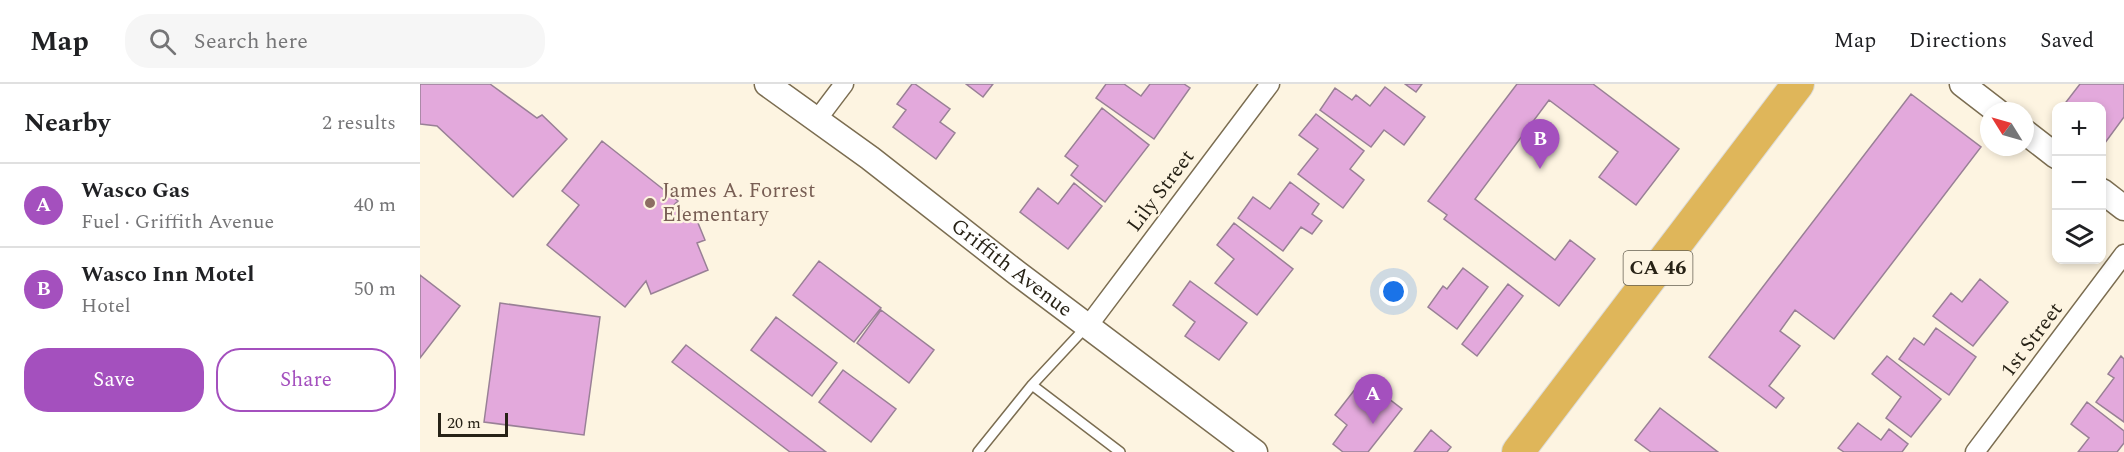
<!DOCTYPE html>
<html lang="en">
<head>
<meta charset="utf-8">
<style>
	body { margin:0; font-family:Spectral,serif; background:#f6f6f6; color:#202124 }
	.controls { position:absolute; right:18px; top:18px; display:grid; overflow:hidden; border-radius:12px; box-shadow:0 3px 9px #0003 }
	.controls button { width:54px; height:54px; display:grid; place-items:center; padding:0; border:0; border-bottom:2px solid #e0e0e0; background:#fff; color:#202124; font:30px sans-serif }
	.compass { position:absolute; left:1560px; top:18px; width:54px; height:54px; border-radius:50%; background:#fff; box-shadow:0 3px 9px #0003; rotate:307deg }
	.scale { position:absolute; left:18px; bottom:15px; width:70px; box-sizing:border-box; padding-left:6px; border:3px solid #272216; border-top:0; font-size:16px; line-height:21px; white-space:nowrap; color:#272216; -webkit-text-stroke:4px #fdf4e1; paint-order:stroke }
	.you { position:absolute; left:974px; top:208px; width:21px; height:21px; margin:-15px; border:4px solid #fff; border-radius:50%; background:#1a73e8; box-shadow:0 0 0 9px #1a73e833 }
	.badge { display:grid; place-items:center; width:39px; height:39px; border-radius:50%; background:#a450be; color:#fff; font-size:20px; font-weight:700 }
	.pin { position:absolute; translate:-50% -50px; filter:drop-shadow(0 2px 3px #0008) }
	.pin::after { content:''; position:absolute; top:32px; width:21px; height:18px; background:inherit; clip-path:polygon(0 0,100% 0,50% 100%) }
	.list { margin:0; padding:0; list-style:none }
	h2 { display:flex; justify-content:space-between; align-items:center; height:78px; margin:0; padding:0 24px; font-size:26px }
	h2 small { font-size:20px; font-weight:400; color:#757577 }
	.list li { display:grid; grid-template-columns:39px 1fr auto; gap:18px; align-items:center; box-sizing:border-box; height:84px; padding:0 24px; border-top:2px solid #e0e0e0 }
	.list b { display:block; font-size:22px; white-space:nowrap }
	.list p { margin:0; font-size:20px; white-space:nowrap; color:#757577 }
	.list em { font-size:20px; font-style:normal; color:#757577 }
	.actions { display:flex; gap:12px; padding:18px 24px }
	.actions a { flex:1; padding:14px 0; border:2px solid #a450be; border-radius:24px; text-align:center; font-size:21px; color:#a450be }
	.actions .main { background:#a450be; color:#fff }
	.icon { flex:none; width:33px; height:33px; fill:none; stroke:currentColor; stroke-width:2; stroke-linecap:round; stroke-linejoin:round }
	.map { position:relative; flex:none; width:1704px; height:368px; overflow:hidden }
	header { display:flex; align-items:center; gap:36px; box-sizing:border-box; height:84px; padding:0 30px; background:#fff; border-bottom:2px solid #e0e0e0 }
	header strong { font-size:28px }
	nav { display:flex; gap:33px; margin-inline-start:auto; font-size:21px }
	.search { width:420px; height:54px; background:#f6f6f6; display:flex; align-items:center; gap:15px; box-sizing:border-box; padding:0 21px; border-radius:24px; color:#757577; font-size:22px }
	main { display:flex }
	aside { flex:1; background:#fff }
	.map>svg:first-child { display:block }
	.building { fill:#e3a9dc; stroke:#998096; stroke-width:1.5 }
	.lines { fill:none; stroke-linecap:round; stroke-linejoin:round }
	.service-casing { stroke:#7b6d51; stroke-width:12 }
	.minor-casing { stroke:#7b6d51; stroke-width:21 }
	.tertiary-casing { stroke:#7b6d51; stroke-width:27 }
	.trunk-casing { stroke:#dcdcda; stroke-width:34 }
	.service { stroke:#fff; stroke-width:9 }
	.minor { stroke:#fff; stroke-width:18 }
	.tertiary { stroke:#fff; stroke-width:24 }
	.trunk { stroke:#dfb65a; stroke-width:32 }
	.education-dot { fill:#8d6e63; stroke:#fdf4e1; stroke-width:2 }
	.labels { text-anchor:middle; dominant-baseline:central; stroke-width:4.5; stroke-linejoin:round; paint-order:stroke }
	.shield { fill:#fdf4e1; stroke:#676153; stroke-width:1.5 }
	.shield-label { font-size:20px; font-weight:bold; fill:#272216 }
	.education-label { font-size:21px; fill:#785e54; stroke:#fdf4e1; text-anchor:start }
	.street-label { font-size:21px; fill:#272216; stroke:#fdf4e1 }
</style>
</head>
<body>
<header>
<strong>Map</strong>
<div class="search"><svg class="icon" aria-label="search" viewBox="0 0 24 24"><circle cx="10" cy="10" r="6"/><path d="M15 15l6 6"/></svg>Search here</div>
<nav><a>Map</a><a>Directions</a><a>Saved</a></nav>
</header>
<main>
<aside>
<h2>Nearby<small>2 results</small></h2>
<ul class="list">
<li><span class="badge">A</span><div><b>Wasco Gas</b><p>Fuel · Griffith Avenue</p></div><em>40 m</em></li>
<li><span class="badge">B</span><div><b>Wasco Inn Motel</b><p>Hotel</p></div><em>50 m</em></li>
</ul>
<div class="actions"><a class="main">Save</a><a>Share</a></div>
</aside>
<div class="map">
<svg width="1704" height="368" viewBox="0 0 1704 368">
	<rect width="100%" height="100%" fill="#fdf4e1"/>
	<!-- building -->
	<path class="building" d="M0,0H70L117,34L122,31L147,55L93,113L17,42L0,40Z
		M492,0H495L530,25L520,38L535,49L516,75L473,43L486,26L477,20Z
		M546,0H573L563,13Z
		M686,0H704L721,12L730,0H764L770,4L734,55L676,14Z
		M985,0H1002L996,8Z
		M1097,0H1173L1259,65L1216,121L1179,93L1198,68L1129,16L1055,115L1135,176L1150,156L1175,175L1139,222L1024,135L1027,131L1008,117Z
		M1660,0H1704V33L1682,63V22H1643Z
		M965,3L1005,33L984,61L964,46L951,63L900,26L915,4L932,16L936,11L950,22Z
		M1491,10L1561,63L1414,255L1375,226L1360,247L1380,262L1349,302L1364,314L1356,324L1289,273Z
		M682,24L729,61L685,118L651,91L658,82L645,72Z
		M896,30L944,67L930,85L944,96L923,124L878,90L898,65L879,51Z
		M182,57L258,117L254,121L278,139L285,156L277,159L288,186L231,210L226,197L205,223L127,161L159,121L142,107Z
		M870,98L899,120L892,130L902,137L892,150L881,143L863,167L818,134L833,113L850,125Z
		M654,99L682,122L648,165L600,128L618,104L638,120Z
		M814,139L873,185L837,231L795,199L814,175L797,161Z
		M399,177L461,224L434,258L373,211Z
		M1043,184L1068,203L1037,245L1008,223L1023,202L1027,205Z
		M0,191L40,222L0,274Z
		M1560,195L1588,218L1553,262L1513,232L1531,209L1542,218Z
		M770,197L827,239L799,276L765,252L775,238L753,221Z
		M1088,200L1103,212L1057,272L1042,260Z
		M80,219L180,233L164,351L64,338Z
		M461,226L514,266L489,299L437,259Z
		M356,233L417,279L392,312L331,266Z
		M1516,244L1556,273L1529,311L1479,275L1494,254L1504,261Z
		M266,261L406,368H370L252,278Z
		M1467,272L1521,315L1491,353L1466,334L1481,313L1452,290Z
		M1701,272L1704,275V338L1676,318L1694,294L1688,290Z
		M423,286L476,325L451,358L399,318Z
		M943,295L982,325L948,368H923L913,360L927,341L915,331Z
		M1667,318L1704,347V359L1697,368H1658L1669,354L1651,340Z
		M1240,324L1298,368H1231L1215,356Z
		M1438,339L1461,356L1469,345L1488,360L1482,368H1424L1418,364Z
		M1011,346L1031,363L1027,368H994Z"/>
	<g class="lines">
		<!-- service casing -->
		<g class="service-casing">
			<path id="service" d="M612,301L700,368
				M558,368L612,301L666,243"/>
		</g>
		<!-- minor casing -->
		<g class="minor-casing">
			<path id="minor" d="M396,37L424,0
				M668,242L850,0
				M1555,368L1704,170"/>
		</g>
		<!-- tertiary casing -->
		<g class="tertiary-casing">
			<g id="tertiary">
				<path id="s1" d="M347,0L450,74L597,189L835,368"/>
				<path d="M1542,0L1577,27"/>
				<path d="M1605,48L1636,72"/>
				<path d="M1682,107L1704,124"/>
			</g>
		</g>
		<!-- trunk casing -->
		<g class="trunk-casing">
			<path id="trunk" d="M1098,368L1378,0"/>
		</g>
		<!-- service -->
		<use href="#service" class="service"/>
		<!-- minor -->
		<use href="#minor" class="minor"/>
		<!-- tertiary -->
		<use href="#tertiary" class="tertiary"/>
		<!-- trunk -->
		<use href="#trunk" class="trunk"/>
	</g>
	<!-- markers -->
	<circle class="education-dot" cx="230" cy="119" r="6"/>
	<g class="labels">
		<!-- shield labels -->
		<rect class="shield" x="1203.5" y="167" width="69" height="34" rx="4.5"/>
		<g class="shield-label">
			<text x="1238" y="184">CA 46</text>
		</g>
		<!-- education labels -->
		<g class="education-label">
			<text x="242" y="107">James A. Forrest<tspan x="242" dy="24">Elementary</tspan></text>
		</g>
		<!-- street labels -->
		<g class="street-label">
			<text transform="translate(741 107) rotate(-53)">Lily Street</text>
			<text stroke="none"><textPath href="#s1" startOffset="306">Griffith Avenue</textPath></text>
			<text transform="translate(1612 256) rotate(-53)">1st Street</text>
		</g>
	</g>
</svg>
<div class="controls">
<button>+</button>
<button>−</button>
<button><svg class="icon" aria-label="layers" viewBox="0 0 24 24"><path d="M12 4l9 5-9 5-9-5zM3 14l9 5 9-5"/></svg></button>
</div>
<svg class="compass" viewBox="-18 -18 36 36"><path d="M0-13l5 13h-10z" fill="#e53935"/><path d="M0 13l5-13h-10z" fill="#757577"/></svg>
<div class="scale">20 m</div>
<div class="you"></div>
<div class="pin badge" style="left:953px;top:340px">A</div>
<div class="pin badge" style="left:1120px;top:85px">B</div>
</div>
</main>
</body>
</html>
